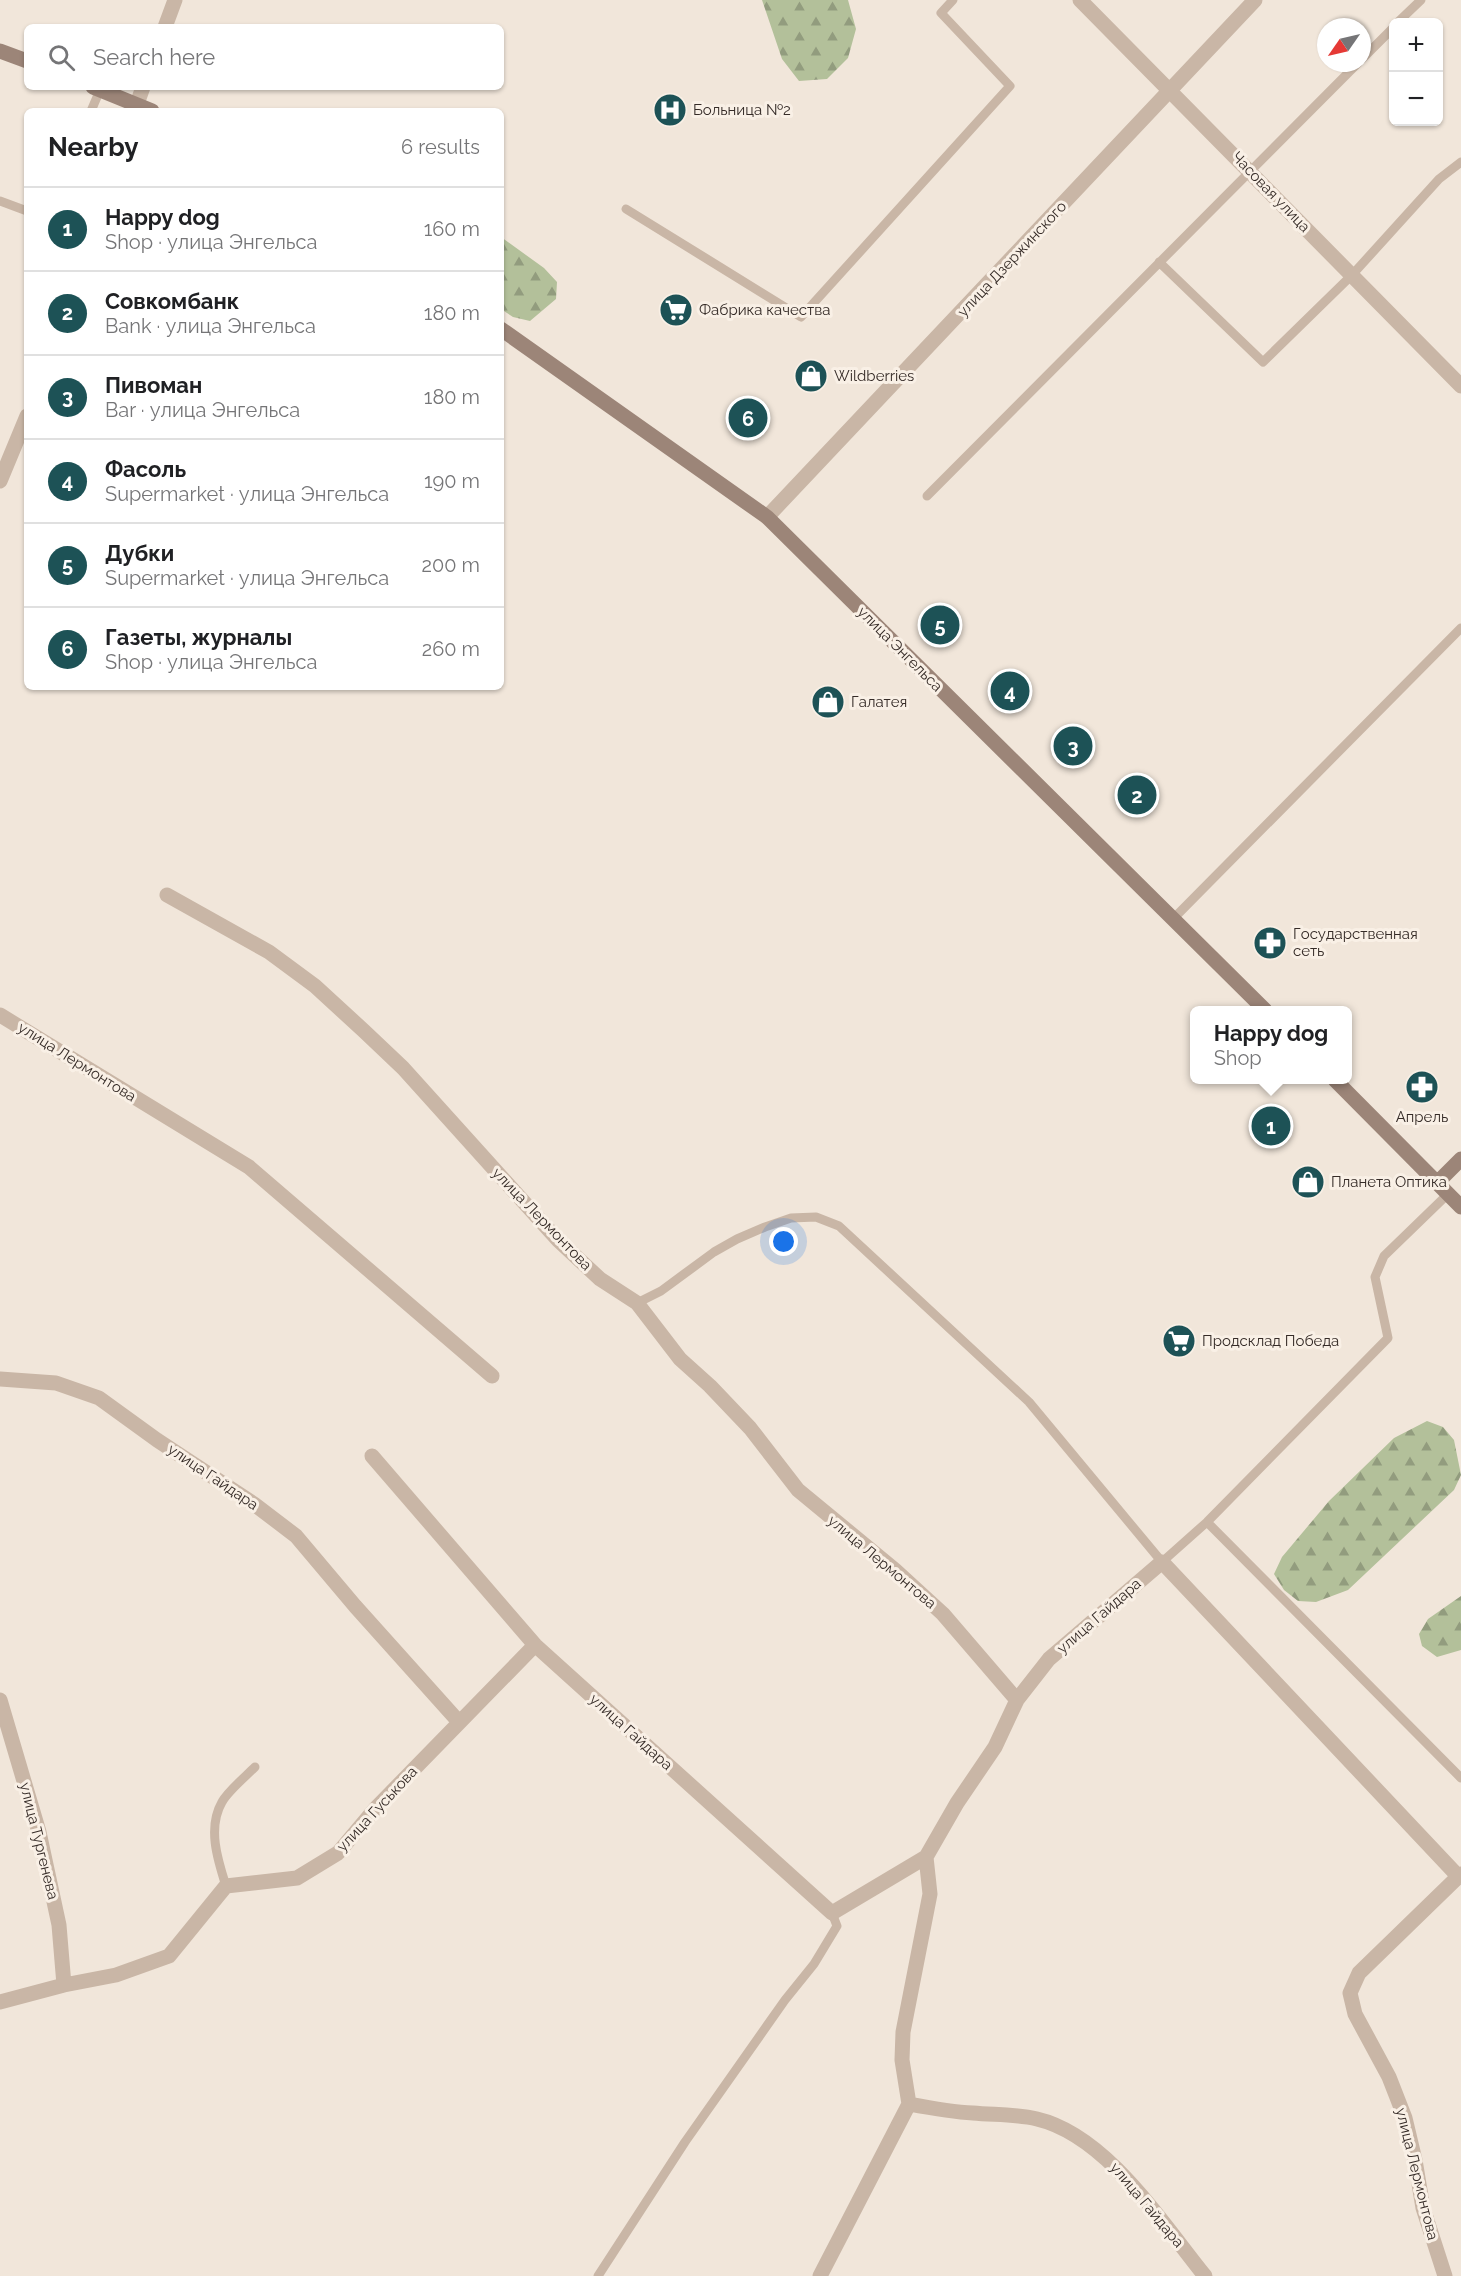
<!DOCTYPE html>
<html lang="en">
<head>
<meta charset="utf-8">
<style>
	body { margin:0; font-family:Raleway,sans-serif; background:#f6f6f6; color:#202124 }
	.controls { position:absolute; right:18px; top:18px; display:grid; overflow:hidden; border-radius:9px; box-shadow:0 2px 4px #0004 }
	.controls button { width:54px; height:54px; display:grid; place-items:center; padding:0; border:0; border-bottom:2px solid #e0e0e0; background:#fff; color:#202124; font:30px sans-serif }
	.compass { position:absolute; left:1317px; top:18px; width:54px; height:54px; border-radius:50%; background:#fff; box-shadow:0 2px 4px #0004; rotate:236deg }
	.you { position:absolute; left:784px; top:1242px; width:21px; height:21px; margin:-15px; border:4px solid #fff; border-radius:50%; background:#1a73e8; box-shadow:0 0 0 9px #1a73e833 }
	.badge { display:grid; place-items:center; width:39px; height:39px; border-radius:50%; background:#1d5256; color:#fff; font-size:20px; font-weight:700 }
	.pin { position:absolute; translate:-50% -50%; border:3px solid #fff; box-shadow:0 2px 6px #0006 }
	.popup { position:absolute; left:1190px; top:1006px; width:162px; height:78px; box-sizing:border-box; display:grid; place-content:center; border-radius:9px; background:#fff; filter:drop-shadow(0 2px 4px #0005); font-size:20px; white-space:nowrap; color:#757577 }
	.popup b { font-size:22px; color:#202124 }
	.popup::after { content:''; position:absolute; left:50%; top:100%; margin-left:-12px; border:12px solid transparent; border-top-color:#fff }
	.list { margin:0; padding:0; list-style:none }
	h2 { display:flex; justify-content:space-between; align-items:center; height:78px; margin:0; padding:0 24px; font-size:26px }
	h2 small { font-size:20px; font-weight:400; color:#757577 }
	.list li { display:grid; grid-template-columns:39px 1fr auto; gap:18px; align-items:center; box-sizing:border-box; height:84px; padding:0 24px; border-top:2px solid #e0e0e0 }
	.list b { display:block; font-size:22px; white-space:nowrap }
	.list p { margin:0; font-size:20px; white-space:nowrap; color:#757577 }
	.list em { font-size:20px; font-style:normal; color:#757577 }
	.icon { flex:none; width:33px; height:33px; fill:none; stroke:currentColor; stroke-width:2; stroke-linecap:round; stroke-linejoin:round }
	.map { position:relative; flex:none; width:1461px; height:2276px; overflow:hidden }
	.search { position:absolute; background:#fff; box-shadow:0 2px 4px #0004; left:24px; top:24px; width:480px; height:66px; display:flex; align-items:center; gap:15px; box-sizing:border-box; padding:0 21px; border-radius:9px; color:#757577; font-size:22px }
	.panel { position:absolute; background:#fff; box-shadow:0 2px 4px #0004; left:24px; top:108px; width:480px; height:582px; border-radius:9px }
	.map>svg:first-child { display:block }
	.forest { fill:url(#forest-firs) }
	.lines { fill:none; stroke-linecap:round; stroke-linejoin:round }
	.lane { stroke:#c9b6a6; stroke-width:9 }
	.street { stroke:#c9b6a6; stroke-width:15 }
	.secondary { stroke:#9c8578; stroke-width:15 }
	.labels { text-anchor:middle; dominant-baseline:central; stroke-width:6; stroke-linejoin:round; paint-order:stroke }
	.poi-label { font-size:15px; fill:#352b27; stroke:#f9f0e6; text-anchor:start }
	.street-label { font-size:15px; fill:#352b27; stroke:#f9f0e6 }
</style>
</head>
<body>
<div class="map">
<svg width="1461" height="2276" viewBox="0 0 1461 2276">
	<defs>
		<pattern id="forest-firs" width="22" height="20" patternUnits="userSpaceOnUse" patternTransform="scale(1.5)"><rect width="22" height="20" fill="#b3c09a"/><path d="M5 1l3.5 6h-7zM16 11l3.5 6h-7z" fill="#929c7e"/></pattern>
	</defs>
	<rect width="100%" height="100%" fill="#f1e6da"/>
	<!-- forest -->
	<path class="forest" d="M762,0H848L856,29L848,58L827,79L799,81L782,59Z
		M501,237L544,268L557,282L556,299L530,321L513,317L501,309Z
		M1427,1421L1443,1427L1454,1440L1461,1475L1454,1490L1348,1590L1316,1602L1298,1601L1284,1590L1274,1574L1282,1557L1329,1501L1394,1438Z
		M1461,1596V1650L1437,1657L1422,1646L1419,1634L1428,1619Z"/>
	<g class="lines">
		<!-- lane -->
		<path class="lane" d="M1398,22L1421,0
			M1362,59L1394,27
			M91,111L100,90
			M0,201L27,211
			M626,209L801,317L1010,86L941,13L953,0
			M1159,262L1263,362L1352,275L1439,179L1461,162
			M927,496L1358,63
			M1173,919L1461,628
			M637,1303L661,1291L714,1252L737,1239L765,1227L791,1218L816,1217L839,1226L1029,1402L1162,1562L1207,1522L1388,1338L1375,1277L1384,1256L1448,1194
			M1207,1522L1461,1778
			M226,1886C218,1861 207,1828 222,1802C228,1791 245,1777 255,1767
			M598,2276L685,2142L785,2000L814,1964L837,1926L832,1913"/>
		<!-- street -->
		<path class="street" d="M1080,0L1461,386
			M165,27L175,0
			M137,104L143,87
			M0,481L27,416
			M767,517L1255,0
			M167,895L269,952L315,986L364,1031L403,1068L558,1240L600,1279L637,1303L680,1359L710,1386L750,1428L798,1490L895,1570L943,1614L1017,1700
			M0,1015L249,1167L492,1376
			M0,1379L56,1383L99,1398L157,1440L254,1504L296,1536L355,1606L459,1722
			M372,1456L535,1645L832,1913L926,1857L957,1803L995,1747L1017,1700L1049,1659L1162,1562L1458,1876
			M0,1700L39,1832L59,1925L64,1985
			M0,2002L64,1985L116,1975L169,1956L226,1886L297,1878L338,1853L375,1809L535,1645
			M909,2104L902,2060L903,2032L930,1894L926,1857
			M820,2276L909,2104C930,2108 951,2112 973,2113C994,2115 1016,2114 1037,2119C1106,2135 1162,2223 1205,2276
			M1445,2276L1423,2208L1415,2160L1405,2118L1389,2077L1355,2014L1350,1993L1359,1973L1461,1874"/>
		<!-- secondary -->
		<path class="secondary" d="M0,51L27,61
			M93,87L152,111
			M501,329L767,517L1265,1010
			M1335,1080L1461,1207
			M1438,1182L1461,1159"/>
	</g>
	<!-- icons -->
	<defs>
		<g id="hospital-disc" transform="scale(1.725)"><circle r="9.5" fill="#1d5256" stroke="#f9f0e6"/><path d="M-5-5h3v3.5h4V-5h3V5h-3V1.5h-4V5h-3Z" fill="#fff"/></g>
		<g id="supermarket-disc" transform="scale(1.725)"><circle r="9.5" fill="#1d5256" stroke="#f9f0e6"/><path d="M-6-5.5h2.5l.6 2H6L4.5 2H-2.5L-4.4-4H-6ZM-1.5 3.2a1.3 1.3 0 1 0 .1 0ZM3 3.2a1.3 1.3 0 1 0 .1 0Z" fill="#fff"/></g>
		<g id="shop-disc" transform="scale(1.725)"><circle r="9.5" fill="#1d5256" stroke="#f9f0e6"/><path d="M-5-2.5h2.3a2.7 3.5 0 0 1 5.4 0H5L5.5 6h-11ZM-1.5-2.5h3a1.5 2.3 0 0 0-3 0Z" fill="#fff"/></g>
		<g id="pharmacy-disc" transform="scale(1.725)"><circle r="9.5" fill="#1d5256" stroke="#f9f0e6"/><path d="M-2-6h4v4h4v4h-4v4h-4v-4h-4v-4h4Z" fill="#fff"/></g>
	</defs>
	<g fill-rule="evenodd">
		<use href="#hospital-disc" x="670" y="110"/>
		<use href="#supermarket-disc" x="676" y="310"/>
		<use href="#shop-disc" x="811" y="376"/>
		<use href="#shop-disc" x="828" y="702"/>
		<use href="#pharmacy-disc" x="1270" y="943"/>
		<use href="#pharmacy-disc" x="1422" y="1087"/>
		<use href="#shop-disc" x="1308" y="1182"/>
		<use href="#supermarket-disc" x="1179" y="1341"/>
	</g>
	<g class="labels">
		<!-- poi labels -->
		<g class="poi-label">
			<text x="693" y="110">Больница №2</text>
			<text x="699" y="310">Фабрика качества</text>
			<text x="834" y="376">Wildberries</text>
			<text x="851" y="702">Галатея</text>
			<text x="1293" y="934">Государственная<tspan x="1293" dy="17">сеть</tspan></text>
			<text x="1422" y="1117" text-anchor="middle">Апрель</text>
			<text x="1331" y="1182">Планета Оптика</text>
			<text x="1202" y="1341">Продсклад Победа</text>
		</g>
		<!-- street labels -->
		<g class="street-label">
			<text transform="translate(1271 192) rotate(46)">Часовая улица</text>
			<text transform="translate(1012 259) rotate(-47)">улица Дзержинского</text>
			<text transform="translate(900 649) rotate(45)">улица Энгельса</text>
			<text transform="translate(77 1062) rotate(32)">улица Лермонтова</text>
			<text transform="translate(542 1219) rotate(46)">улица Лермонтова</text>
			<text transform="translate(213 1477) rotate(34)">улица Гайдара</text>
			<text transform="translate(882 1562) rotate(40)">улица Лермонтова</text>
			<text transform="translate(1099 1616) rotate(-41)">улица Гайдара</text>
			<text transform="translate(631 1732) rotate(42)">улица Гайдара</text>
			<text transform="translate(377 1809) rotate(-47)">улица Гуськова</text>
			<text transform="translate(39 1841) rotate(76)">улица Тургенева</text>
			<text transform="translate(1417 2174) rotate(76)">улица Лермонтова</text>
			<text transform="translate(1147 2205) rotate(50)">улица Гайдара</text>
		</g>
	</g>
</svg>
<div class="controls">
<button>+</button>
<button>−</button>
</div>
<svg class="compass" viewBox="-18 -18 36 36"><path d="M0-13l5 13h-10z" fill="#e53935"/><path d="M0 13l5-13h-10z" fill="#757577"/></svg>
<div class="you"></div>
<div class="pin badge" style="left:1271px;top:1126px">1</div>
<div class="popup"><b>Happy dog</b>Shop</div>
<div class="pin badge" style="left:1137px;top:795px">2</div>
<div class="pin badge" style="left:1073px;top:746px">3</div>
<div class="pin badge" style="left:1010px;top:691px">4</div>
<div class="pin badge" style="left:940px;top:625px">5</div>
<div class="pin badge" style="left:748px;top:418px">6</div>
<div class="search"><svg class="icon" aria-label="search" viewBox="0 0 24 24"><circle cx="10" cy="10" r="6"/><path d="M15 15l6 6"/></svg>Search here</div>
<section class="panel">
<h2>Nearby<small>6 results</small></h2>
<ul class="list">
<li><span class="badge">1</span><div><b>Happy dog</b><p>Shop · улица Энгельса</p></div><em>160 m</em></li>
<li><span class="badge">2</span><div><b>Совкомбанк</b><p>Bank · улица Энгельса</p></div><em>180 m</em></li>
<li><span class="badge">3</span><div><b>Пивоман</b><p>Bar · улица Энгельса</p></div><em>180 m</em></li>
<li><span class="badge">4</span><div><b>Фасоль</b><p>Supermarket · улица Энгельса</p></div><em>190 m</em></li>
<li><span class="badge">5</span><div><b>Дубки</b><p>Supermarket · улица Энгельса</p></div><em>200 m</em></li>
<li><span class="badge">6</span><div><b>Газеты, журналы</b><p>Shop · улица Энгельса</p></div><em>260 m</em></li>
</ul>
</section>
</div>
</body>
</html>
